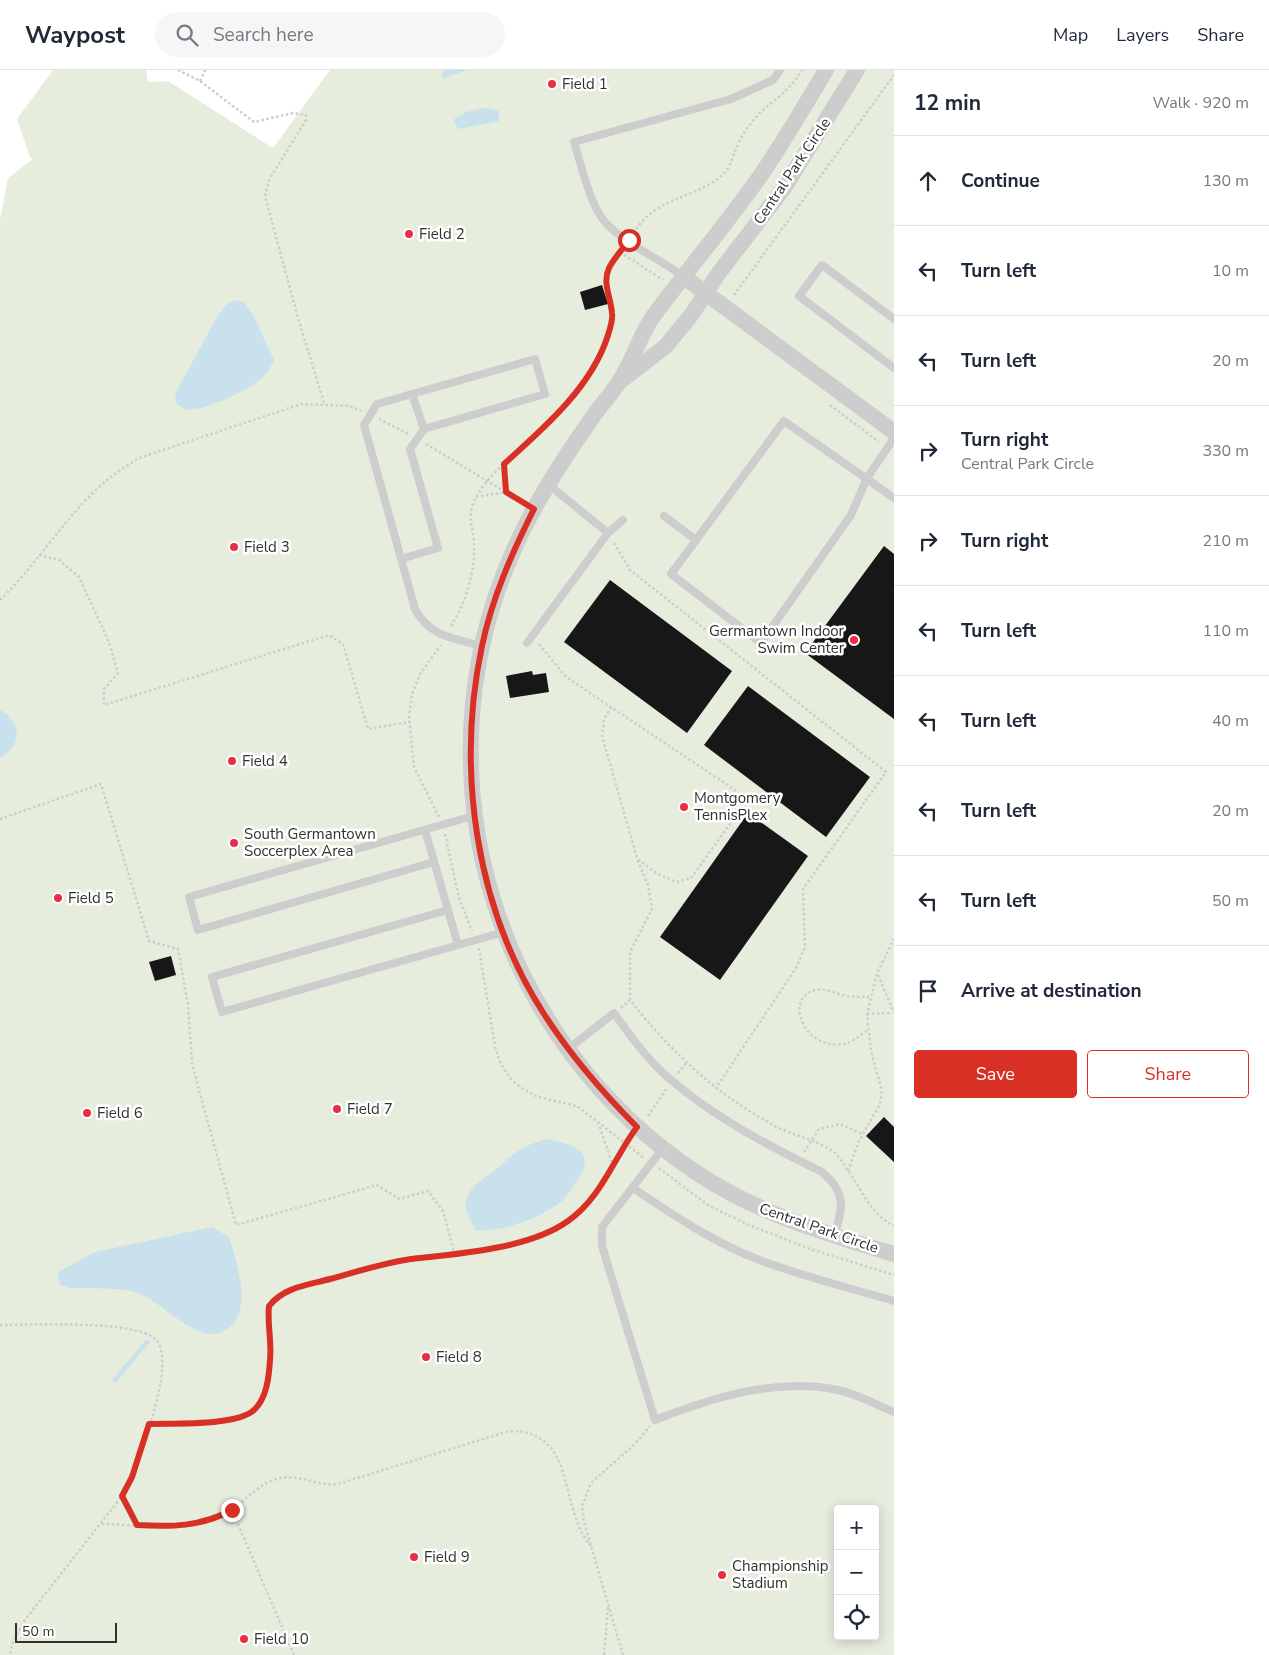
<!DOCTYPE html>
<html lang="en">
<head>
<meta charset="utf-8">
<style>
	body { margin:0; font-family:"Nunito Sans",sans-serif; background:#f6f6f7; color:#1f2937 }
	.controls { position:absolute; right:15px; bottom:15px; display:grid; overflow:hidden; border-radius:5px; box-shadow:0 2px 12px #0003 }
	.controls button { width:45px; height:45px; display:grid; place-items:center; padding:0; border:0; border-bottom:1px solid #e0e1e3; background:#fff; color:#1f2937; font:25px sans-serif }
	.scale { position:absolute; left:15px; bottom:12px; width:102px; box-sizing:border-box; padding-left:5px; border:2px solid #303030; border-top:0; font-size:14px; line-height:18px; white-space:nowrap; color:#303030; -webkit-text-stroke:4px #fff; paint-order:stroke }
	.stop { position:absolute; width:15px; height:15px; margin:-11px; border:4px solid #d93025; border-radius:50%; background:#fff }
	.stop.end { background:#d93025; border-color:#fff; box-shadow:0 1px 5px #0008 }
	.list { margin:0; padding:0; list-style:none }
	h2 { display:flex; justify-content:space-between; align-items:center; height:65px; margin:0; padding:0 20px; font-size:21px }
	h2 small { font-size:16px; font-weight:400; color:#747a83 }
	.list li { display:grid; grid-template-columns:32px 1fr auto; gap:15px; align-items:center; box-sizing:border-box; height:90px; padding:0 20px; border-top:1px solid #e0e1e3 }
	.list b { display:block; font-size:19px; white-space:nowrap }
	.list p { margin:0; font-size:16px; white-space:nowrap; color:#747a83 }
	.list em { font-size:16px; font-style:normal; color:#747a83 }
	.actions { display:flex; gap:10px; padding:15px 20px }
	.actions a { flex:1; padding:11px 0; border:1px solid #d93025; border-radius:5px; text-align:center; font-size:18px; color:#d93025 }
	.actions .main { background:#d93025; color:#fff }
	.icon { flex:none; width:28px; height:28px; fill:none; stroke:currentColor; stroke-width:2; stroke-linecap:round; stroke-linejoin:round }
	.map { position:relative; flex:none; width:894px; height:1585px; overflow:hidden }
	header { display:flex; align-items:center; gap:30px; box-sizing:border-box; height:70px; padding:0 25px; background:#fff; border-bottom:1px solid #e0e1e3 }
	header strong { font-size:24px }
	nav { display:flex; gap:28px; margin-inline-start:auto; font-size:18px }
	.search { width:350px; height:45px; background:#f6f6f7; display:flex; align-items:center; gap:12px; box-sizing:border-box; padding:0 18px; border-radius:28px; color:#747a83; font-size:19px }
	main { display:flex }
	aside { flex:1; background:#fff }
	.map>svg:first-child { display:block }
	.green { fill:#e6eddd; fill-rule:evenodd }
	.water { fill:#c9e1ed }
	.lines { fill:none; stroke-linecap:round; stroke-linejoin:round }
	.stream { stroke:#c9e1ed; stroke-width:4.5 }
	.building { fill:#171717 }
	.path { stroke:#cdcdcd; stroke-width:2.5; stroke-dasharray:2.5 2.5; stroke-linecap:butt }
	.lane { stroke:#cdcdcd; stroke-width:8 }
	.street { stroke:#cdcdcd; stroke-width:16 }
	.route { stroke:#d93025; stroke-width:6 }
	.poi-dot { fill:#e92f44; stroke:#fff; stroke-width:2 }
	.labels { text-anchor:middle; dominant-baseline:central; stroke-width:5; stroke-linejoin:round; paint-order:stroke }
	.poi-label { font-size:15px; fill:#303030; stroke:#fff; text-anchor:start }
	.street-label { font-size:15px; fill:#303030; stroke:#fff }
</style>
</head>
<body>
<header>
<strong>Waypost</strong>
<div class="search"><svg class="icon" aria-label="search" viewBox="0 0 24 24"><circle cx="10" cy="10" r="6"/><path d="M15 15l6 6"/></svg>Search here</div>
<nav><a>Map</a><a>Layers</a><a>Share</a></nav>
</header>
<main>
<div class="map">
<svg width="894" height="1585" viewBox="0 0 894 1585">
	<rect width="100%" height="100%" fill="#fff"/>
	<!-- green -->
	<path class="green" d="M53,0H146L148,12L168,11L273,78L330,0H894V1585H0V150L8,108L33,89L30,87L17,49ZM838,1439H875V1566H838Z"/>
	<!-- water -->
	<path class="water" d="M443,0H467L442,9Z
		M485,38L499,41V51L460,59L456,56L454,49L466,42Z
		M235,230L244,232L254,247L274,290C271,297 267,304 261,309C248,320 201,343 185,339C181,338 177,334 175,332L176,322L218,245L226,235Z
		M0,640C22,653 23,675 0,688Z
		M548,1069C559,1072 577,1074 583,1085C588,1095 581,1105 575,1113C571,1119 567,1127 562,1131C541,1148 501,1163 475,1160L465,1137C469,1114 480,1113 495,1100C515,1083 522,1075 548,1069Z
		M212,1157L229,1167C236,1190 253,1239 229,1258C215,1269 201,1263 187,1255C169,1245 154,1228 135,1222C117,1217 88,1219 69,1218L60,1215L58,1202L95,1182Z"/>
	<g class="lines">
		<!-- stream -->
		<path class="stream" d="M115,1310L147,1272"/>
	</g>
	<!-- building -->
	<path class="building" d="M602,215L608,234L585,240L580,222Z
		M884,476L894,484V649L805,583Z
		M610,510L732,601L687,663L564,572Z
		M532,601L533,605L546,603L549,622L510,628L506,606Z
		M748,616L870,707L826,767L704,675Z
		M748,743L808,786L720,910L660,867Z
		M171,886L176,905L155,911L149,892Z
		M884,1047L894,1057V1092L866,1066Z"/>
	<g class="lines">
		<!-- path -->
		<path class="path" d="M178,0L200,11L254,52L293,43L306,45V50L269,110L265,126L298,248L324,333
			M200,11L205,0
			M633,163C658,127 683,132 716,110C733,98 731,88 739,72C742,65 747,58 752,52C767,33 790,22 802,0
			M620,182L663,210
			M734,225L894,5
			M830,335L879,372
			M379,349L408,364
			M426,374L522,432
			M476,427L506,422L503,394
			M614,473L630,500L886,702L803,819L805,877L796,898L716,1018
			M39,485L59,490L79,507L109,572L118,603L104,619V635L329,565L343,574L368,659L410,652
			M0,530C48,484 80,418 142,387L301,334L349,336L361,341
			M451,556C465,534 476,501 474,474C474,461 468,448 472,436C486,401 521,383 546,357C566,336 584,312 598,287C605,276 613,258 613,245C613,229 603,217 608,200C611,193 619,185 623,178
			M539,574L566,607L735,720L743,736L691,808L676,812L656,803L637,788L602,666L604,649L611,637
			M439,747L414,697L409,647L412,624L420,604L441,575
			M0,749L101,714L149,871L178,879L188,935L192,994L236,1155L377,1115L399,1129L428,1121L443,1141L455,1185
			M445,764L459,828L472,861
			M479,878L495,977L501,994L510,1008L520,1017L538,1027L577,1036L644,1088
			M878,905L894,943
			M630,930V882L652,839L648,815L637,789
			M621,938L630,930C670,981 716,1024 773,1055C793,1066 817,1069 835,1083C841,1088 844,1096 849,1102C863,1122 871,1144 894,1156
			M867,944L892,943
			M867,961C859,965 854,972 844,974C803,981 783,926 816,920C827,918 836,924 846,926C854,927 862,927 869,927
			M678,1003L686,993
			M648,1046L667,1018
			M598,1052L613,1096
			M804,1082L819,1059L840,1054L862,1064
			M659,1098L709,1136L749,1155L810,1179L894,1205
			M848,1101L859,1071L880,1034L882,1021L871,981L867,944L877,903L894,869
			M0,1255C32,1255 131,1250 154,1268C181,1288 135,1400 122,1426L24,1551L12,1574L10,1585
			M149,1354C172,1353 239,1355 254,1340C267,1328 269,1306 270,1290C272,1271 267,1254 269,1236L283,1223L298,1217L385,1194L471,1182L524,1170L549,1162L581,1142L593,1129L630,1067
			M122,1426L137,1455
			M232,1440L294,1585
			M102,1454C141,1455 183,1462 220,1446C242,1437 257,1412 281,1408C301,1404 318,1417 338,1414L509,1361C579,1360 557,1438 591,1476
			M604,1585L608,1537
			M623,1585L584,1452L582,1436L591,1413L635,1374L650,1356"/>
		<!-- lane -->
		<path class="lane" d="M684,207C659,188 627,176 605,152C590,135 581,94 574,72L731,29L773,10L780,0
			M894,249L822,195L799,226L894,298
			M412,324L535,289L545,324L424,359
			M894,368L867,408L851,445L761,573L671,504L784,351L894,428
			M664,446L696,470
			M608,463L623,450
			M401,489L438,478L410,379L424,359L412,324L377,334L364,355L415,539C430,567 453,568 482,576
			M527,573L608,463L548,414
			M425,760L458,875
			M434,792L198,860L189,827L473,746
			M448,840L212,907L222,942L504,862
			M568,979L614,943C629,964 644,985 663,1003C711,1046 765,1074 822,1102C847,1123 843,1138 834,1166
			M663,1078L602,1157V1176L655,1350C711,1328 776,1307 838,1320C858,1324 876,1335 894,1342
			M633,1118C673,1145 716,1174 762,1191C805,1207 850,1218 894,1231"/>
		<!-- street -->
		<path class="street" d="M826,0C806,34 785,69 763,102C729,151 689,198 654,245C639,266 633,291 619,312C611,325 600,336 592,348C562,391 533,435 512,484C414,707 496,972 700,1105C760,1144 826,1164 894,1184
			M684,207L894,362
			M622,310L666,276L692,244L718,204L784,118L857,0"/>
	</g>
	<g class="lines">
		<!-- route -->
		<path class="route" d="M232,1440C201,1457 170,1457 137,1455L122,1426L132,1407L149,1354C173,1353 237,1356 254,1340C267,1328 269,1306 270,1290C272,1271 267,1254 269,1236C284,1217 308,1215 330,1209C356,1202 383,1193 411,1189C457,1184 529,1179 568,1151C601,1128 614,1088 637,1057C602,1022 571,986 544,944C475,837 456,699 482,576C492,528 512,483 534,439L506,422L504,394C543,359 592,317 608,265C610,259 613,249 612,243C611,228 602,213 609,198C614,188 623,179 629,170"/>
	</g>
	<!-- markers -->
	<g class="poi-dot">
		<circle cx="552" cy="14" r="5"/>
		<circle cx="409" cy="164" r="5"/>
		<circle cx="234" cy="477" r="5"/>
		<circle cx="854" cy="570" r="5"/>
		<circle cx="232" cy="691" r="5"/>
		<circle cx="684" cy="737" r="5"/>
		<circle cx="234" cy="773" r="5"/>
		<circle cx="58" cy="828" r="5"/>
		<circle cx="337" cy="1039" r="5"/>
		<circle cx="87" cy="1043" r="5"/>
		<circle cx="426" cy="1287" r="5"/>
		<circle cx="414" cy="1487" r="5"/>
		<circle cx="722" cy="1505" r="5"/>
		<circle cx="244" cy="1569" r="5"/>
	</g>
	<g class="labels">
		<!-- poi labels -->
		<g class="poi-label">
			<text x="562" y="14">Field 1</text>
			<text x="419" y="164">Field 2</text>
			<text x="244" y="477">Field 3</text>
			<text x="844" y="561" text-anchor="end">Germantown Indoor<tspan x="844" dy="17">Swim Center</tspan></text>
			<text x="242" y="691">Field 4</text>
			<text x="694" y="728">Montgomery<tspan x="694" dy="17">TennisPlex</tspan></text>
			<text x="244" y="764">South Germantown<tspan x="244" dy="17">Soccerplex Area</tspan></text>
			<text x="68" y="828">Field 5</text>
			<text x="347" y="1039">Field 7</text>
			<text x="97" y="1043">Field 6</text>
			<text x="436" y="1287">Field 8</text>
			<text x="424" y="1487">Field 9</text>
			<text x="732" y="1496">Championship<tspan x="732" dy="17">Stadium</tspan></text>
			<text x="254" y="1569">Field 10</text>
		</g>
		<!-- street labels -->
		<g class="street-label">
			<text transform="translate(792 101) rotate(-56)">Central Park Circle</text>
			<text transform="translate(819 1158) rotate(19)">Central Park Circle</text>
		</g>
	</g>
</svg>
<div class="controls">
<button>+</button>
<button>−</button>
<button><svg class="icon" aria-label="locate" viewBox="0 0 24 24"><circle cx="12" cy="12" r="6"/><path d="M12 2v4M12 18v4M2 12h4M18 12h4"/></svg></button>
</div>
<div class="scale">50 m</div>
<div class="stop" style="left:629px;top:170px"></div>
<div class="stop end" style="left:232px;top:1440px"></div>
</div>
<aside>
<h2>12 min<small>Walk · 920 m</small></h2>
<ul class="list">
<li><svg class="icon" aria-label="ahead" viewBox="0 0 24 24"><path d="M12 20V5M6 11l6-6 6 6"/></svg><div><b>Continue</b></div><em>130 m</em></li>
<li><svg class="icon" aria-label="left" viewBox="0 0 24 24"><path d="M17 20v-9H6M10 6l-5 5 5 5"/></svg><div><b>Turn left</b></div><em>10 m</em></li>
<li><svg class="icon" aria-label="left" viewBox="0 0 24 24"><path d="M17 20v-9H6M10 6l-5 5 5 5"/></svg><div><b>Turn left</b></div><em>20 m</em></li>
<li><svg class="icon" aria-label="right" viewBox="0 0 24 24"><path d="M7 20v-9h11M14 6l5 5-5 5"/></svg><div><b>Turn right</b><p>Central Park Circle</p></div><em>330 m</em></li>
<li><svg class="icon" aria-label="right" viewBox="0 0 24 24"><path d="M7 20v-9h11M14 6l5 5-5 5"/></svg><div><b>Turn right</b></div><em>210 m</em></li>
<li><svg class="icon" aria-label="left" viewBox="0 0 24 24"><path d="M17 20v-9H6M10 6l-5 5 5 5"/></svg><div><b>Turn left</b></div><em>110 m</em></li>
<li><svg class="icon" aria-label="left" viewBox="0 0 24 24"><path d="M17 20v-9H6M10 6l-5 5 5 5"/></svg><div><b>Turn left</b></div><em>40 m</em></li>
<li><svg class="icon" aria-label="left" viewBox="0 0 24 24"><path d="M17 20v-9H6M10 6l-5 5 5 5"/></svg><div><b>Turn left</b></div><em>20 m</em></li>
<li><svg class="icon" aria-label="left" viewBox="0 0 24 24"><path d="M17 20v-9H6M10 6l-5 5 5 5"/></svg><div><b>Turn left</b></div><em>50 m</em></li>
<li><svg class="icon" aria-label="arrive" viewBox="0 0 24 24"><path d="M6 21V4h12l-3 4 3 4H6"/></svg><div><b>Arrive at destination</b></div></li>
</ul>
<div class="actions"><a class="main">Save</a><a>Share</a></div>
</aside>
</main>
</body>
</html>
